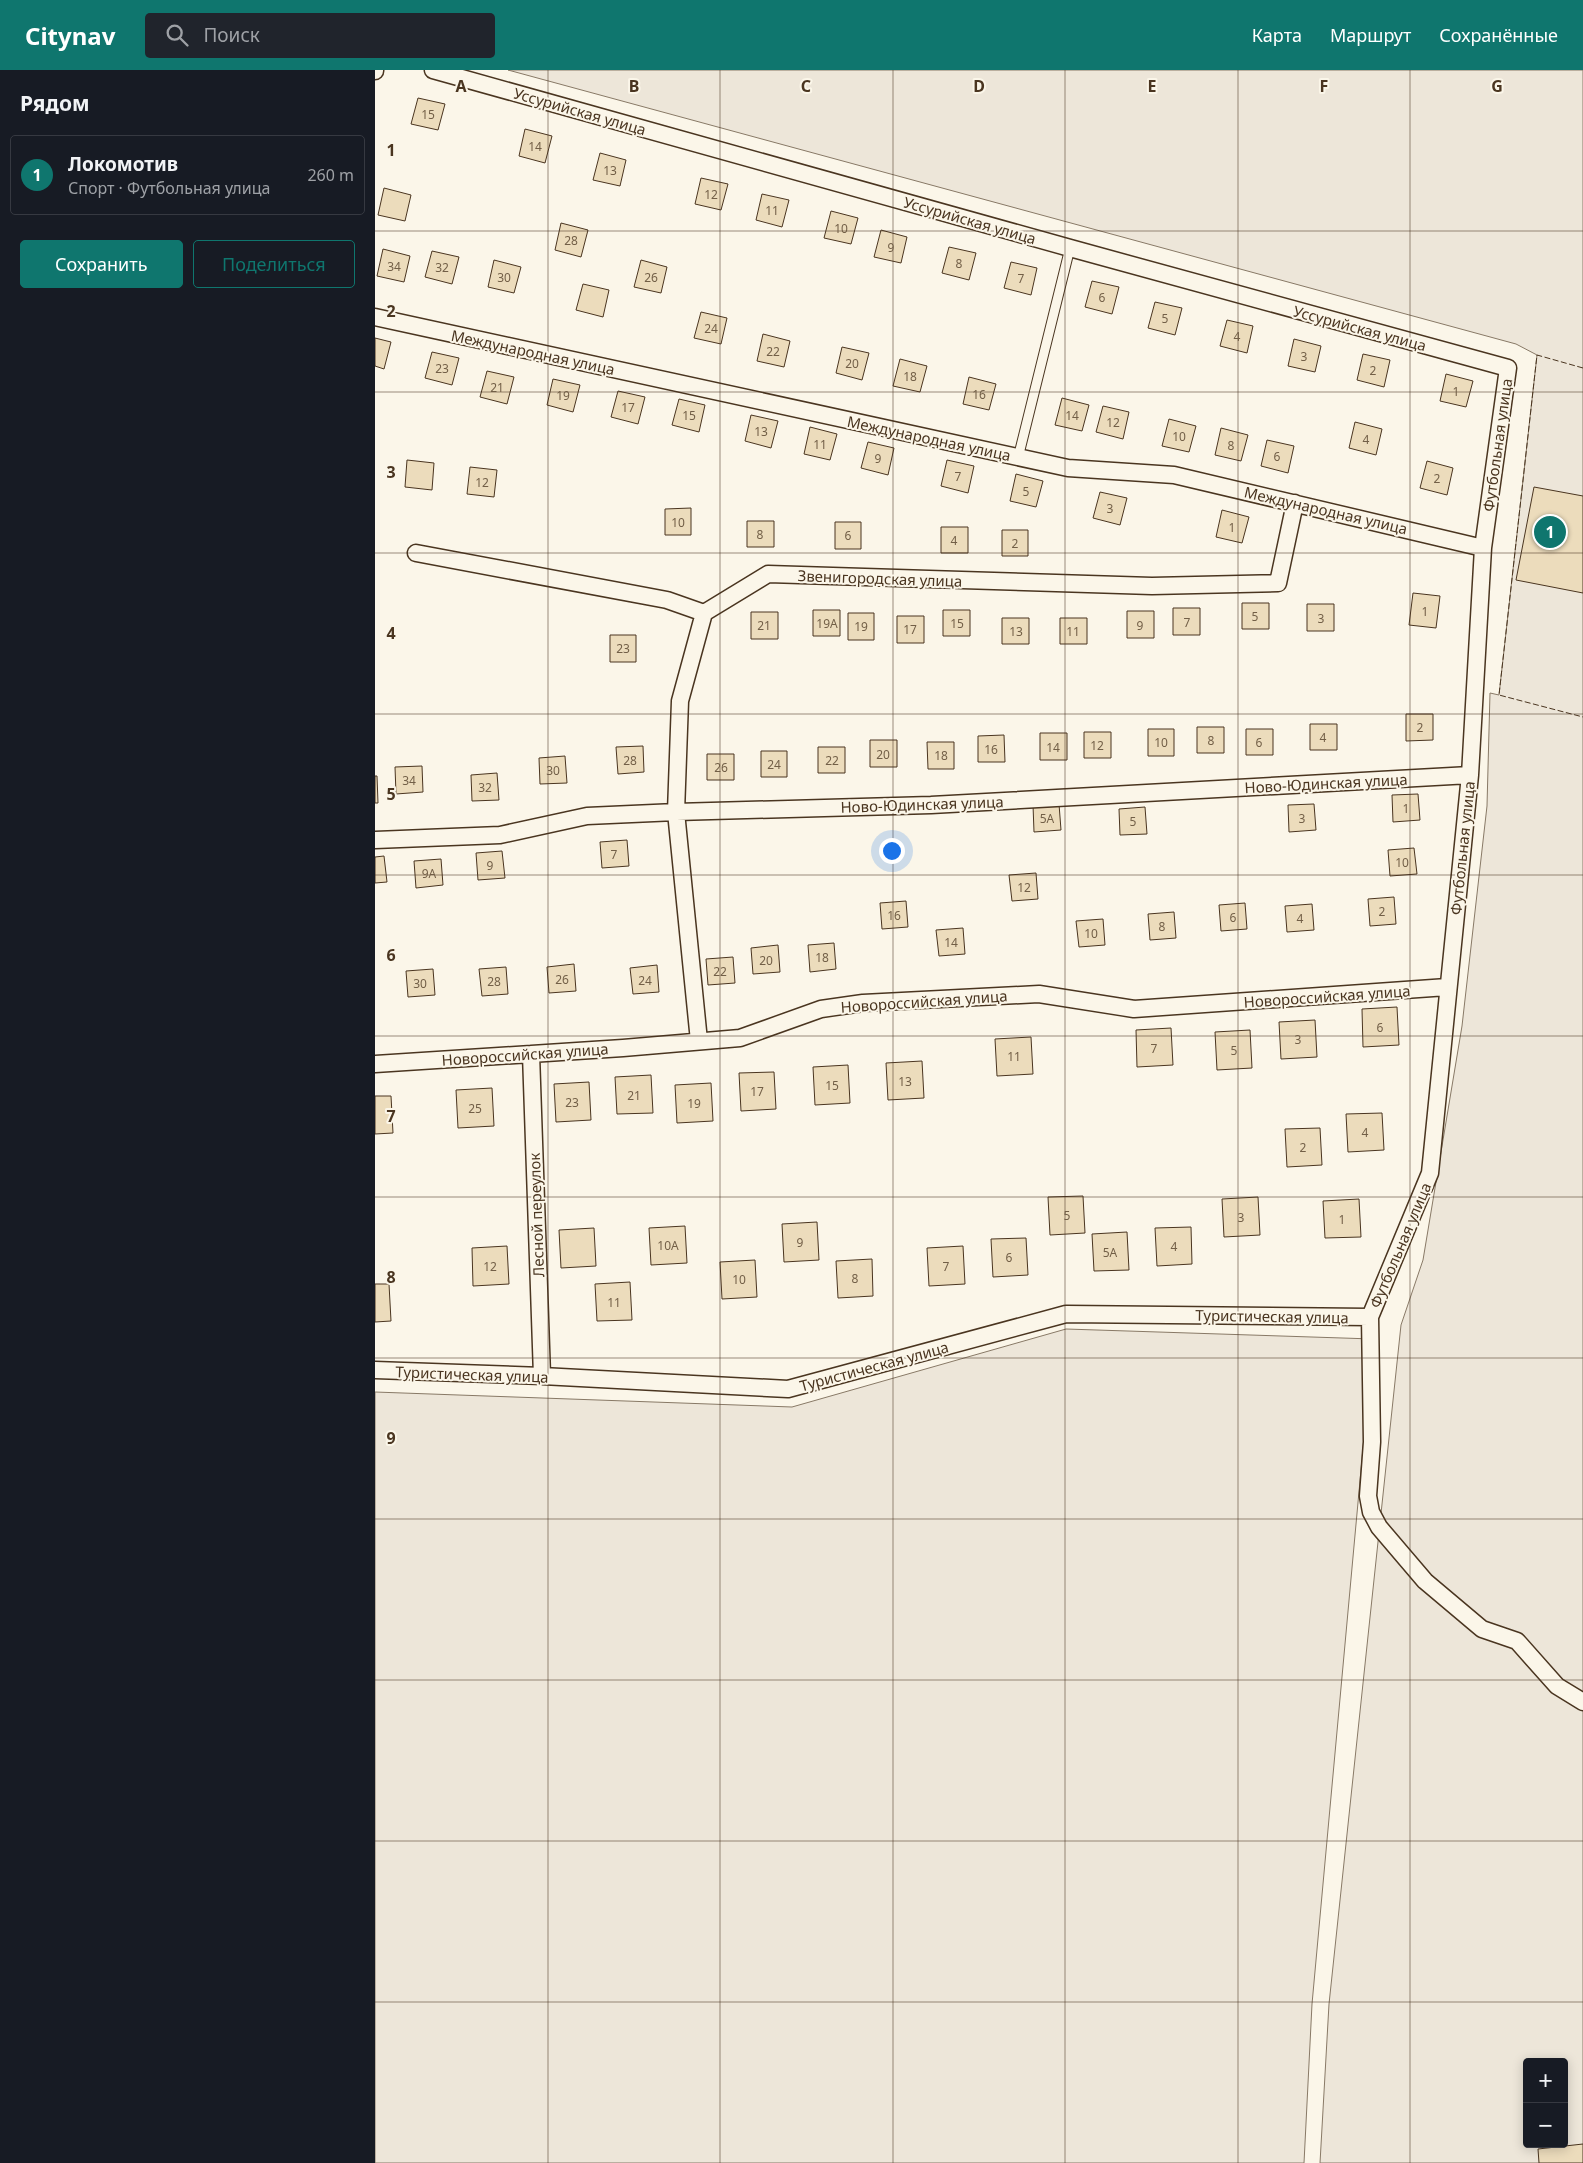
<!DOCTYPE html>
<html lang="ru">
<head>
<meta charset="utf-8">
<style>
	body { margin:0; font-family:"Noto Sans",sans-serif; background:#20242c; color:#f1f3f6 }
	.controls { position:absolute; right:15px; bottom:15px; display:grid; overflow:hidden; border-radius:5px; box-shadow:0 2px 12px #0003 }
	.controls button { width:45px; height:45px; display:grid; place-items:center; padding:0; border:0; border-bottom:1px solid #363941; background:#171b24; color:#f1f3f6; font:25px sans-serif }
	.you { position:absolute; left:516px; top:780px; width:18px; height:18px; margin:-12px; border:4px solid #fff; border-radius:50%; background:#1a73e8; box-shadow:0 0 0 8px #1a73e833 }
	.badge { display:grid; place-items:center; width:32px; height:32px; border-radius:50%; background:#0f766e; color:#fff; font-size:16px; font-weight:700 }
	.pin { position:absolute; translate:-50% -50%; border:2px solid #fff; box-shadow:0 1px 5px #0006 }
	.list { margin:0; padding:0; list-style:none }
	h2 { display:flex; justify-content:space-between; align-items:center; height:65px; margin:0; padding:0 20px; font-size:21px }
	h2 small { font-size:16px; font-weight:400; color:#9ea1a6 }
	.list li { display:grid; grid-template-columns:32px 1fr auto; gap:15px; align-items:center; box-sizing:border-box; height:80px; margin:0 10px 10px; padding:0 10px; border:1px solid #363941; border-radius:5px }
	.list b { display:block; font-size:19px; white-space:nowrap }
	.list p { margin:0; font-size:16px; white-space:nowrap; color:#9ea1a6 }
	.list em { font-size:16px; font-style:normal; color:#9ea1a6 }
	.actions { display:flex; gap:10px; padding:15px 20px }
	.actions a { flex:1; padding:11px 0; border:1px solid #0f766e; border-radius:5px; text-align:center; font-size:18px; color:#0f766e }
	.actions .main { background:#0f766e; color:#fff }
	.icon { flex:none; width:28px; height:28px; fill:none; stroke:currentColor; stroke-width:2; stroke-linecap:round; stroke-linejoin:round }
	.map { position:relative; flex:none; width:1208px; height:2093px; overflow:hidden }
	header { display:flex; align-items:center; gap:30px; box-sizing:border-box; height:70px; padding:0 25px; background:#0f766e; color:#fff }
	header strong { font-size:24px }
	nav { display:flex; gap:28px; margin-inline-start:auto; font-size:18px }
	.search { width:350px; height:45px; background:#20242c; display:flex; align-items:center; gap:12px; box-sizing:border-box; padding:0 18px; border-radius:5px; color:#9ea1a6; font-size:19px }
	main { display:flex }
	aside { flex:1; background:#171b24 }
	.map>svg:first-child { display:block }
	.green { fill:#ede6d9; stroke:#887966; fill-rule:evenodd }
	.building { fill:#ecdcbc; stroke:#4a3520 }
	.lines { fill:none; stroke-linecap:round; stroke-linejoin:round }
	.service-casing { stroke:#4a3520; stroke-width:11 }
	.minor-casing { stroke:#4a3520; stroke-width:19 }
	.service { stroke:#fbf6e9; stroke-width:9 }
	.minor { stroke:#fbf6e9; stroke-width:16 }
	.fence { stroke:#4a3520; stroke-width:1; stroke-dasharray:6 2.5; stroke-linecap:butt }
	.grid { fill:none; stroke:#4a3520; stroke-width:1; stroke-opacity:0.55 }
	.labels { text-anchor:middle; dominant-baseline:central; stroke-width:4; stroke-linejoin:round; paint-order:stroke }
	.number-label { font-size:12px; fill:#725f47 }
	.street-label { font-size:15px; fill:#4a3520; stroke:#fbf6e9 }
	.grid-label { font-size:16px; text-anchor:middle; font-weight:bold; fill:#4a3520; stroke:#fbf6e9; stroke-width:4; stroke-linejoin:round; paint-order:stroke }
</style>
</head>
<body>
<header>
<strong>Citynav</strong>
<div class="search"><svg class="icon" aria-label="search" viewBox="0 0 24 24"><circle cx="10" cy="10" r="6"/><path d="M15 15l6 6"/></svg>Поиск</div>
<nav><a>Карта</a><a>Маршрут</a><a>Сохранённые</a></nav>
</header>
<main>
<aside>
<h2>Рядом<small></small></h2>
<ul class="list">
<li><span class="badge">1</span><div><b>Локомотив</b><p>Спорт · Футбольная улица</p></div><em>260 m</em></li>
</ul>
<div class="actions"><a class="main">Сохранить</a><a>Поделиться</a></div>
</aside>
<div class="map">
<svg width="1208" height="2093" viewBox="0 0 1208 2093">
	<rect width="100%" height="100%" fill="#fbf6e9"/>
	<!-- green -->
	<path class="green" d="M133,0H1208V2093H945L954,1934L1026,1255L1048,1190L1087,956L1112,736L1115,623L1124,625L1162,285L1141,274ZM1152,1992H1189V2074H1152Z
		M691,1259L998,1269L937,1934L929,2093H0V1322L417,1337Z"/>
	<!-- building -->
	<path class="building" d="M43,28L70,34L63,60L36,54Z
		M150,59L177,66L170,93L144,86Z
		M225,83L251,90L245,116L218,110Z
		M326,108L353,114L346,140L320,134Z
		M9,118L36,125L30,151L3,145Z
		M387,124L414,130L407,157L381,150Z
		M456,141L483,148L476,174L449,168Z
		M186,153L213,160L206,187L180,180Z
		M506,160L532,167L526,193L499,187Z
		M574,177L601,183L594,210L567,203Z
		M8,179L35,186L29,212L2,206Z
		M57,181L84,187L77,214L50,207Z
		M119,190L146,197L139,223L113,217Z
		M266,190L292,197L286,223L259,217Z
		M636,192L662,198L656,225L629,218Z
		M717,211L744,217L737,244L710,237Z
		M208,214L234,220L228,247L201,240Z
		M780,232L807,238L800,265L773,258Z
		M326,242L352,248L346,274L319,268Z
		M852,250L878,256L872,283L845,276Z
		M388,264L415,271L409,297L382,291Z
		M0,268L16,272L9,299L0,296Z
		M919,269L946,276L940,302L913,296Z
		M467,277L494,283L487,310L461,303Z
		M57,282L84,288L77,315L50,308Z
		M988,284L1015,290L1009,317L982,310Z
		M525,289L552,296L545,322L518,316Z
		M112,301L139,307L132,334L105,327Z
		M1071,304L1098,311L1091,337L1065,331Z
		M594,307L621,314L614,340L588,334Z
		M178,309L205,315L198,342L172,335Z
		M243,321L270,327L263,354L236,347Z
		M687,328L714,335L707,361L680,355Z
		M304,329L330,335L324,362L297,355Z
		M728,336L754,342L748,369L721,362Z
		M376,345L403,351L396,378L370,371Z
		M794,349L821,356L814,382L787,376Z
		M980,352L1007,359L1001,385L974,378Z
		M435,357L462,364L455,390L429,384Z
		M846,358L873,365L866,391L840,385Z
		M892,370L919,376L913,403L886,396Z
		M493,372L519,378L513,405L486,398Z
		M32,390L59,393L57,420L30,417Z
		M572,390L599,396L593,423L566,416Z
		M1052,391L1078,398L1072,425L1045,418Z
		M95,397L122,400L119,427L92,424Z
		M641,404L668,411L661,437L635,431Z
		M1159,417L1208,426V523L1141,510Z
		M725,422L752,428L745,455L718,448Z
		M316,438V465H290V439Z
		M847,440L874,447L867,473L841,467Z
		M372,451H399V477H372Z
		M460,452H486V479H460Z
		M566,457H593V483H566Z
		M627,460H653V486H627Z
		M1038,523L1065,526L1061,558L1034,555Z
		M867,533H894V559H867Z
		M932,534H959V561H932Z
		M798,538H825V565H798Z
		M438,540H465V566H438Z
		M568,540H595V566H568Z
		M752,541H779V568H752Z
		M376,542H403V569H376Z
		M473,543H499V570H473Z
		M522,546H549V573H522Z
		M627,548H654V574H627Z
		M685,548H712V574H685Z
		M235,565H261V592H235Z
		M1031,644H1058V670L1031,671Z
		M935,654H962V680H935Z
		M822,657H849V683H822Z
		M773,659H799V686H773Z
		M871,659H898V685H871Z
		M709,662H736V688H709Z
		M665,663H692V690H665Z
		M629,665L630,692H603V666Z
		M495,670H522V697H495Z
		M552,672H579V699H553Z
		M268,676L269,702L243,704L241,677Z
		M443,677H470V703H443Z
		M386,681H412V707H386Z
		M332,684H359V710H332Z
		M190,686L192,713L165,714L164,688Z
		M47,696L48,722L21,724L20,697Z
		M122,703L124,730L97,731L96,705Z
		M0,706H2L3,733H0Z
		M1043,724L1045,750L1018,752L1017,725Z
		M684,734L686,760L659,762L658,735Z
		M939,734L941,760L914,762L913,735Z
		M770,737L772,764L745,765L744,739Z
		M252,770L254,796L227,798L225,772Z
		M1039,778L1042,804L1015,806L1013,780Z
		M127,781L130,808L103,810L101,783Z
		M9,786L12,812L0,813V787Z
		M66,789L68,815L41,818L39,791Z
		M661,803L663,829L637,831L634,805Z
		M1019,827L1021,854L995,856L993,829Z
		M531,831L533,857L507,859L505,833Z
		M870,833L872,859L846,861L844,835Z
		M937,834L939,860L912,862L910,836Z
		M799,842L801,868L775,870L773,844Z
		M728,849L730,875L704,877L701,851Z
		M588,858L590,884L564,886L561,860Z
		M459,873L461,899L435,902L433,875Z
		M403,875L405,902L378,904L376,878Z
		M358,887L360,913L333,915L331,889Z
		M199,894L201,921L174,923L172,897Z
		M282,895L284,922L258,924L255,898Z
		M131,897L133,924L107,926L104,899Z
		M58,899L60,925L33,927L31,901Z
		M1022,937L1024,975L988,977L987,939Z
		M940,950L942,987L906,989L904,952Z
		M796,958L798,995L762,997L761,960Z
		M875,960L877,998L842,1000L840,962Z
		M656,967L658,1004L622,1006L620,969Z
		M547,991L549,1028L513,1030L511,993Z
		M473,995L475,1033L440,1035L438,997Z
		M399,1002L401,1039L366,1041L364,1003Z
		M276,1005L278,1043L242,1044L240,1007Z
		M214,1012L216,1050L181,1052L179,1014Z
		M336,1013L338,1051L302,1053L300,1015Z
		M117,1018L119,1056L83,1058L81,1020Z
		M0,1026H16L18,1063L0,1064Z
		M1007,1043L1009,1080L973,1082L971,1044Z
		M945,1058L947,1095L912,1097L910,1059Z
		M708,1126L710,1163L675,1165L673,1127Z
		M883,1127L885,1165L849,1167L847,1129Z
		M984,1129L986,1167L950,1168L948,1131Z
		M442,1152L444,1190L409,1192L407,1154Z
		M310,1156L312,1193L276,1195L274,1158Z
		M816,1157L817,1194L782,1196L780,1158Z
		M219,1158L221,1196L186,1198L184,1160Z
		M752,1162L754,1200L719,1201L717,1164Z
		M651,1168L653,1205L618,1207L616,1169Z
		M132,1176L134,1214L98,1216L97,1178Z
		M588,1176L590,1214L554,1216L552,1178Z
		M497,1189L498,1226L463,1228L461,1191Z
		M380,1190L382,1227L347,1229L345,1192Z
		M255,1212L257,1250L222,1251L220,1214Z
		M0,1214H14L16,1251L0,1252Z
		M1208,2074V2093H1164L1163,2079Z"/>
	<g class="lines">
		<!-- service casing -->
		<g class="service-casing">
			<path id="service" d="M643,388L695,178"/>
		</g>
		<!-- minor casing -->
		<g class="minor-casing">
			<path id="minor" d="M58,0L695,178L1133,298L1108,478L1095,705L1055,1103L995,1247L997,1372L993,1426L996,1442L1004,1457L1050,1511L1107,1559L1142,1571L1182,1616L1208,1632
				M0,1V0
				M0,247L693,398L799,405L1108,478
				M41,483L292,530L329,543L393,504L777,516L903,513L920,433
				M0,770L125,765L212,746L301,742L556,735L1095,705
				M324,971L301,742L305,631L329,543
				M156,984L167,1306
				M0,994L248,978L365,968L446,939L488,933L664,924L759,939L1072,917
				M0,1300L167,1306L413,1319L691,1244L995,1247"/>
		</g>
		<!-- service -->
		<use href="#service" class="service"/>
		<!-- minor -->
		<use href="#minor" class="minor"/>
		<!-- fence -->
		<path class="fence" d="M1208,298L1162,285L1124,625L1208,647"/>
	</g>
	<!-- grid -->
	<path class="grid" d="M173,0V2093M345,0V2093M518,0V2093M690,0V2093M863,0V2093M1035,0V2093M0,161H1208M0,322H1208M0,483H1208M0,644H1208M0,805H1208M0,966H1208M0,1127H1208M0,1288H1208M0,1449H1208M0,1610H1208M0,1771H1208M0,1932H1208"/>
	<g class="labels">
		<!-- number labels -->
		<g class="number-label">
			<text x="53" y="44">15</text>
			<text x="160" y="76">14</text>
			<text x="235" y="100">13</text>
			<text x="336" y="124">12</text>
			<text x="397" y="140">11</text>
			<text x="466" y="158">10</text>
			<text x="196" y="170">28</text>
			<text x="516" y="177">9</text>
			<text x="584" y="193">8</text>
			<text x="19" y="196">34</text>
			<text x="67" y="197">32</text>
			<text x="129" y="207">30</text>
			<text x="276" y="207">26</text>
			<text x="646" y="208">7</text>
			<text x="727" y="227">6</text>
			<text x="790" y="248">5</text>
			<text x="336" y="258">24</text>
			<text x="862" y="266">4</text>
			<text x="398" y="281">22</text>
			<text x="929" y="286">3</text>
			<text x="477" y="293">20</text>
			<text x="67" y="298">23</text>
			<text x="998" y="300">2</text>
			<text x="535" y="306">18</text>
			<text x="122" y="317">21</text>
			<text x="1081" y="321">1</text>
			<text x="604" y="324">16</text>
			<text x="188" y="325">19</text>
			<text x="253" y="337">17</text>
			<text x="314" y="345">15</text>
			<text x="697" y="345">14</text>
			<text x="738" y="352">12</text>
			<text x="386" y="361">13</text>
			<text x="804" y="366">10</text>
			<text x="991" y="369">4</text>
			<text x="445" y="374">11</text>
			<text x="856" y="375">8</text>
			<text x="902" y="386">6</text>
			<text x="503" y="388">9</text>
			<text x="583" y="406">7</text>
			<text x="1062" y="408">2</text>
			<text x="107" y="412">12</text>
			<text x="651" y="421">5</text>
			<text x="735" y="438">3</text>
			<text x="303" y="452">10</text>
			<text x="857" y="457">1</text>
			<text x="385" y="464">8</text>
			<text x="473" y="465">6</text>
			<text x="579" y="470">4</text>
			<text x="640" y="473">2</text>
			<text x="1050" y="541">1</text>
			<text x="880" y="546">5</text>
			<text x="946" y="548">3</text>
			<text x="812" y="552">7</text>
			<text x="452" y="553">19А</text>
			<text x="582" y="553">15</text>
			<text x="389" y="555">21</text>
			<text x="765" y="555">9</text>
			<text x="486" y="556">19</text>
			<text x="535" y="559">17</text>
			<text x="641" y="561">13</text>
			<text x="698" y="561">11</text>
			<text x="248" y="578">23</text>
			<text x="1045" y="657">2</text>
			<text x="948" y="667">4</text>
			<text x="836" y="670">8</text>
			<text x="786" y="672">10</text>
			<text x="884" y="672">6</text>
			<text x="722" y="675">12</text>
			<text x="678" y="677">14</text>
			<text x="616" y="679">16</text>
			<text x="508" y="684">20</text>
			<text x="566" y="685">18</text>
			<text x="255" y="690">28</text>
			<text x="457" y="690">22</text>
			<text x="399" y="694">24</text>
			<text x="346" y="697">26</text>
			<text x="178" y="700">30</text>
			<text x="34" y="710">34</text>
			<text x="110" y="717">32</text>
			<text x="1031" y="738">1</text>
			<text x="672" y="748">5А</text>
			<text x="927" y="748">3</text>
			<text x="758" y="751">5</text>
			<text x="239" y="784">7</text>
			<text x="1027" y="792">10</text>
			<text x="115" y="795">9</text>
			<text x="54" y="803">9А</text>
			<text x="649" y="817">12</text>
			<text x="1007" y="841">2</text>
			<text x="519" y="845">16</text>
			<text x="858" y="847">6</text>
			<text x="925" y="848">4</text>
			<text x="787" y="856">8</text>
			<text x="716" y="863">10</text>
			<text x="576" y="872">14</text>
			<text x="447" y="887">18</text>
			<text x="391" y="890">20</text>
			<text x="345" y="901">22</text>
			<text x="187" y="909">26</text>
			<text x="270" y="910">24</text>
			<text x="119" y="911">28</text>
			<text x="45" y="913">30</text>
			<text x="1005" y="957">6</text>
			<text x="923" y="969">3</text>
			<text x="779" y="978">7</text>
			<text x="859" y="980">5</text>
			<text x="639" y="986">11</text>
			<text x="530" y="1011">13</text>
			<text x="457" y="1015">15</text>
			<text x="382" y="1021">17</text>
			<text x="259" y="1025">21</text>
			<text x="197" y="1032">23</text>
			<text x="319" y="1033">19</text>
			<text x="100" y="1038">25</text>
			<text x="990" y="1062">4</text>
			<text x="928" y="1077">2</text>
			<text x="692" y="1145">5</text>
			<text x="866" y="1147">3</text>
			<text x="967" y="1149">1</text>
			<text x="425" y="1172">9</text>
			<text x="293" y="1175">10А</text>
			<text x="799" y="1176">4</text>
			<text x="735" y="1182">5А</text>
			<text x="634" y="1187">6</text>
			<text x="115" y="1196">12</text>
			<text x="571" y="1196">7</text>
			<text x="480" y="1208">8</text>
			<text x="364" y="1209">10</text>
			<text x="239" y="1232">11</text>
		</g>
		<!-- street labels -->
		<g class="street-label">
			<text transform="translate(205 41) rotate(16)">Уссурийская улица</text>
			<text transform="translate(595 150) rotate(16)">Уссурийская улица</text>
			<text transform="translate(985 258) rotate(15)">Уссурийская улица</text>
			<text transform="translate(158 282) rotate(12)">Международная улица</text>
			<text transform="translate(554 368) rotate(12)">Международная улица</text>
			<text transform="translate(1122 375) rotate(-82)">Футбольная улица</text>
			<text transform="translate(951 440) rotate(13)">Международная улица</text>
			<text transform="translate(505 508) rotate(2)">Звенигородская улица</text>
			<text transform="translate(951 713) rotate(-3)">Ново-Юдинская улица</text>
			<text transform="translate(547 734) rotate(-2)">Ново-Юдинская улица</text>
			<text transform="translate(1087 778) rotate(-84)">Футбольная улица</text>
			<text transform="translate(952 926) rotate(-4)">Новороссийская улица</text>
			<text transform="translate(549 931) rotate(-4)">Новороссийская улица</text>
			<text transform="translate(150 984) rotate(-4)">Новороссийская улица</text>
			<text transform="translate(161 1145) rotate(-92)">Лесной переулок</text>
			<text transform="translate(1025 1175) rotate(-67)">Футбольная улица</text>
			<text transform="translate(897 1246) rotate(1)">Туристическая улица</text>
			<text transform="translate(499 1296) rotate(-15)">Туристическая улица</text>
			<text transform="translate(97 1304) rotate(2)">Туристическая улица</text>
		</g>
	</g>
	<g class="grid-label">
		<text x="86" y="22">A</text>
		<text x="259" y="22">B</text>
		<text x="431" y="22">C</text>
		<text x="604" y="22">D</text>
		<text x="777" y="22">E</text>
		<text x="949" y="22">F</text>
		<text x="1122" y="22">G</text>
		<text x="16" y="86">1</text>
		<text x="16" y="247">2</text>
		<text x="16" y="408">3</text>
		<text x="16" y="569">4</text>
		<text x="16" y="730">5</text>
		<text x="16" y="891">6</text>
		<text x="16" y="1052">7</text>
		<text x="16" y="1213">8</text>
		<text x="16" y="1374">9</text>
	</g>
</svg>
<div class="controls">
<button>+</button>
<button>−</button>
</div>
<div class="you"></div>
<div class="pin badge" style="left:1175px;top:462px">1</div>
</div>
</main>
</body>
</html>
